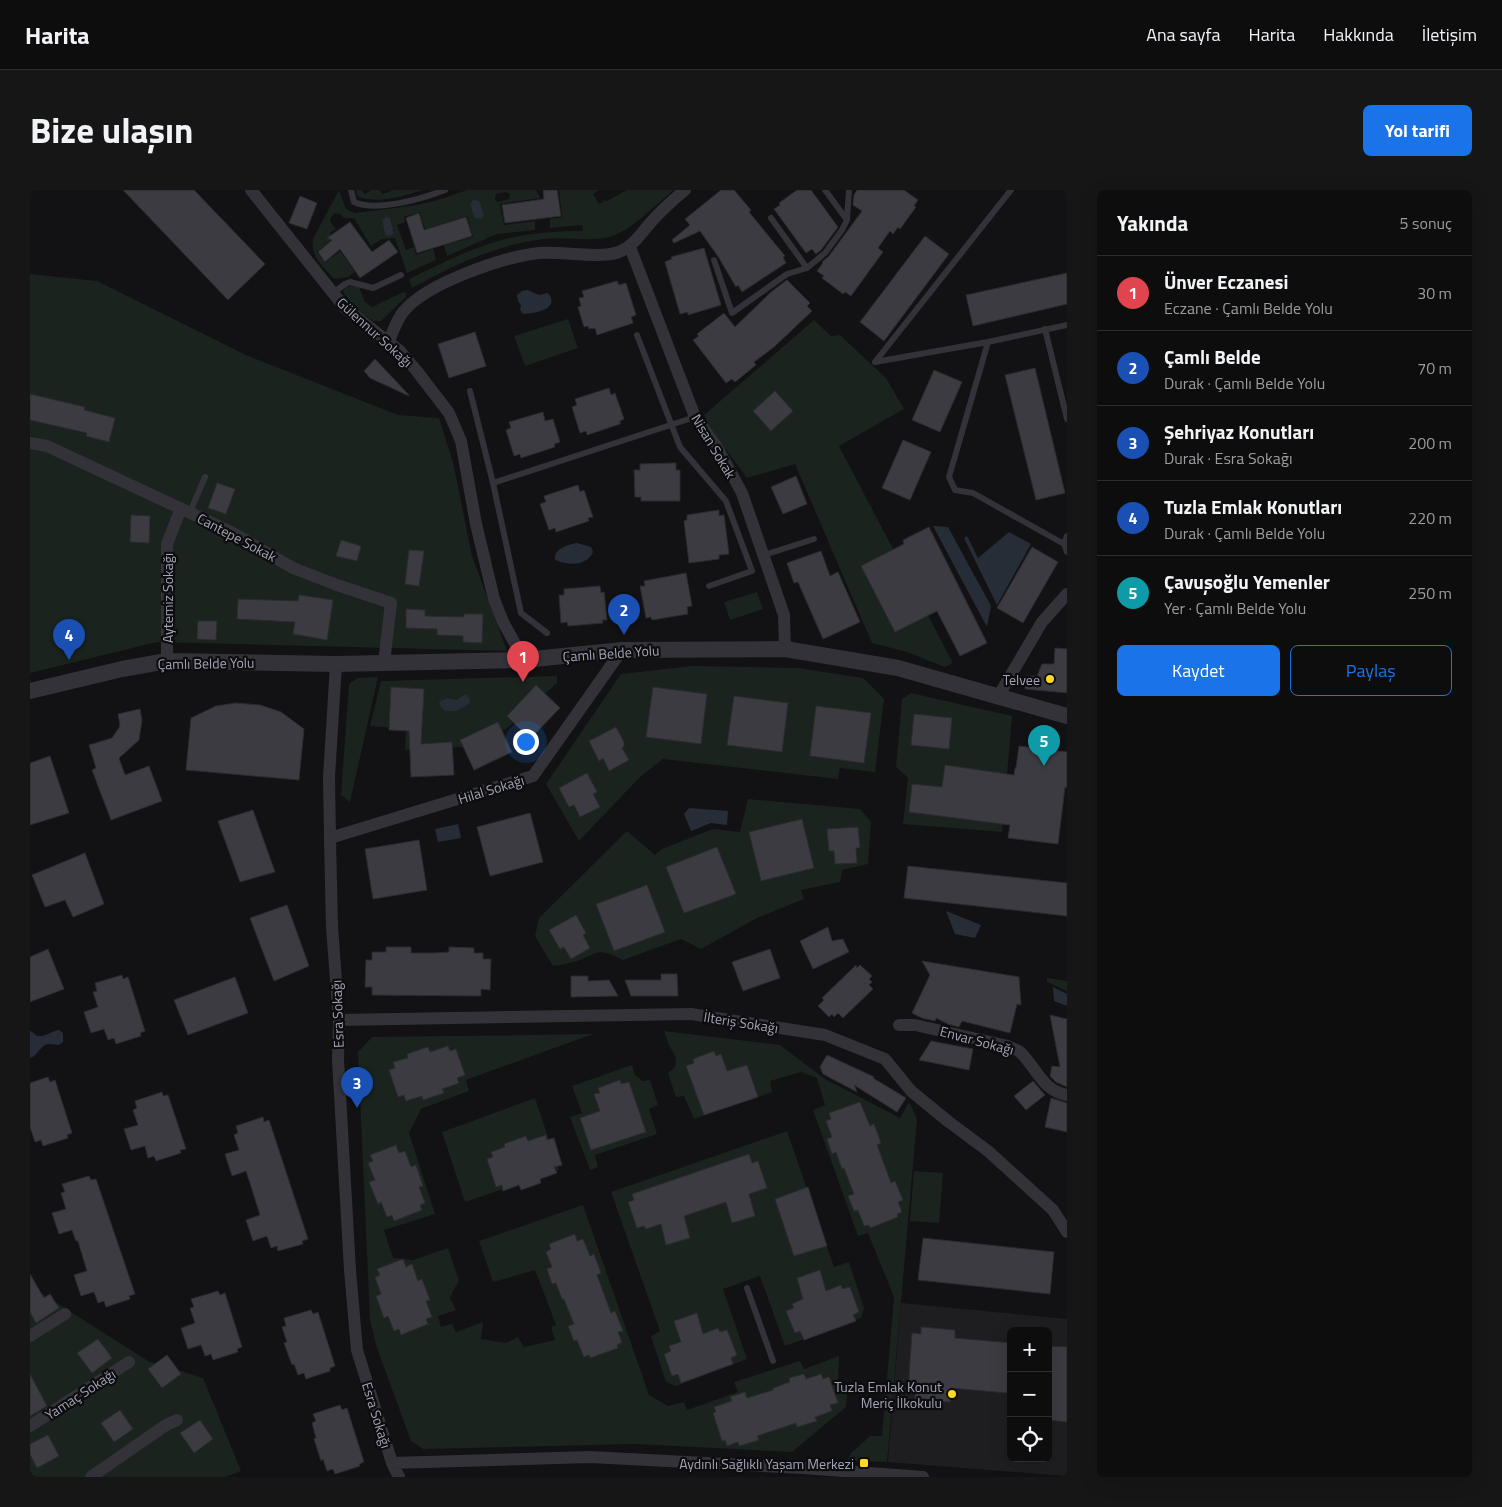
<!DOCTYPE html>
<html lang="tr">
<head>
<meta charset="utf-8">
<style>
	body { margin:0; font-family:"Titillium Web",sans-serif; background:#171617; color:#f1f3f6 }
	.controls { position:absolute; right:15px; bottom:15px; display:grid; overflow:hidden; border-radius:8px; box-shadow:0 5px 20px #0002 }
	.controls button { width:45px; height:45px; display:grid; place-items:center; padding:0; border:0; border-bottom:1px solid #2e2d2e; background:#0e0d0e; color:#f1f3f6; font:25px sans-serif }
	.you { position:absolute; left:495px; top:551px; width:18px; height:18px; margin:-12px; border:4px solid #fff; border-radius:50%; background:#1a73e8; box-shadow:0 0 0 8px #1a73e833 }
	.badge { display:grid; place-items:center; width:32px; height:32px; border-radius:50%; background:#1a73e8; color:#fff; font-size:16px; font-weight:700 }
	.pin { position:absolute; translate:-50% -41px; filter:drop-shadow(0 1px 2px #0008) }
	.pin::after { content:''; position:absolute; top:26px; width:18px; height:15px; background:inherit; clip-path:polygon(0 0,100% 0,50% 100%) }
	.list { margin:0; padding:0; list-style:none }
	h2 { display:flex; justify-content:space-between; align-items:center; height:65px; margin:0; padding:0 20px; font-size:21px }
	h2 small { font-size:16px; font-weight:400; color:#9b9c9e }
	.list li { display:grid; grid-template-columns:32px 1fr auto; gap:15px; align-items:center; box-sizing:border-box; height:75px; padding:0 20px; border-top:1px solid #2e2d2e }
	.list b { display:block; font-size:19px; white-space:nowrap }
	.list p { margin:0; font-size:16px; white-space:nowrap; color:#9b9c9e }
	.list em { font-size:16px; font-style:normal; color:#9b9c9e }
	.actions { display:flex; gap:10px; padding:15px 20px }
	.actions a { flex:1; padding:11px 0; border:1px solid #1a73e8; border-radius:8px; text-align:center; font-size:18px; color:#1a73e8 }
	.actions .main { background:#1a73e8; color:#fff }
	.icon { flex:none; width:28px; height:28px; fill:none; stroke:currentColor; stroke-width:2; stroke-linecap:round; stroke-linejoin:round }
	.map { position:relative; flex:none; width:1037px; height:1287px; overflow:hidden; border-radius:8px }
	header { display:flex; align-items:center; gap:30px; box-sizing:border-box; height:70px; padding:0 25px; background:#0e0d0e; border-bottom:1px solid #2e2d2e }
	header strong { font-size:24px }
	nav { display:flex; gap:28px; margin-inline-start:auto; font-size:18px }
	.intro { display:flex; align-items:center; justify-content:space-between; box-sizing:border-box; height:120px; padding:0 30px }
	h1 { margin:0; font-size:35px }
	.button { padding:12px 22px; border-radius:8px; background:#1a73e8; color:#fff; font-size:18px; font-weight:700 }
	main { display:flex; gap:30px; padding:0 30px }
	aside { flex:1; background:#0e0d0e; border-radius:8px; box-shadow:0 5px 20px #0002 }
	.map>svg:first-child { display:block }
	.built { fill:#1e1d20; fill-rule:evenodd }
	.green { fill:#1b231e; fill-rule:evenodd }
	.water { fill:#272d37 }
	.building { fill:#3c3b41; stroke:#2c2b2f }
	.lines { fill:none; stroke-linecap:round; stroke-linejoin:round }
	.service { stroke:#323238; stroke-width:6 }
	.minor { stroke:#323238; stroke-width:12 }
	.tertiary { stroke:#323238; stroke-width:16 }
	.poi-dot { fill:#fdd91f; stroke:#0d0c0e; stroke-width:2 }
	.labels { text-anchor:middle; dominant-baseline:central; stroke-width:4.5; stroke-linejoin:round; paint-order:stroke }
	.street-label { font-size:14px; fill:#a2a4b5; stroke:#0d0c0e }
	.poi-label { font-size:14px; fill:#a2a4b5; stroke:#0d0c0e; text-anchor:end }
</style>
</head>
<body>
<header>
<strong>Harita</strong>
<nav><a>Ana sayfa</a><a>Harita</a><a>Hakkında</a><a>İletişim</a></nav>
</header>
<div class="intro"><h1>Bize ulaşın</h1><a class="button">Yol tarifi</a></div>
<main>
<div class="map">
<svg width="1037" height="1287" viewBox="0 0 1037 1287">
	<rect width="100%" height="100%" fill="#121113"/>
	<!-- built -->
	<path class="built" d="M871,1113L1037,1129V1286L858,1272ZM981,1141H1018V1268H981Z"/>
	<!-- green -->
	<path class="green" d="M309,0L316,19L325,23L381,16L405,11L437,0H506L510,8L470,14L474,35L505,31V40L467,44L417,66L414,55L443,47L437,26L395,39L390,22L374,27L375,32L367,35L376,60L384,57L386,65L403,59L406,70L377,83L365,48L352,49L341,56L324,28H314L310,24L305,23L300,28L301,33L306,39L301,42L300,46L302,49L287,62L295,73L310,61L325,82L318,87L304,89C294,77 280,67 283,49ZM475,2L480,4L479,9L468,12L465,10L466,4ZM360,28L364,41L355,44L352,30Z
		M327,0H332L335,4L341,0H350L352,4L364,0H393C374,6 349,14 329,7L326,3Z
		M529,0H569L563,4L569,14L576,10L577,11L597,0H644C626,14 604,38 583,46C563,53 536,46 514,49C466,55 424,75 382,98L379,89C408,75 437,60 468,51C496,43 524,41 553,41L552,35L520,38V29L532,27Z
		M0,84L67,91L216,165L368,225L409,228L423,272L442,366L477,461L127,452L0,483Z
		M326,96L329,97L335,112L342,117L373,102L376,103V107L351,131H343L326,120L313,102L315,97Z
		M538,129L548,158L495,176L484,146Z
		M784,130L801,146L810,145L856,188L874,219L809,256L923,473L915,477L877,462L842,453L765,274L717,288L678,235L674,225Z
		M727,402L733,419L700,430L694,412Z
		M662,476L768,478L833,488L854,509L845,582L810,578L808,589L633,569L610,587L549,651L516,594L591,484Z
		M527,486V493L476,539L431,557L375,560L376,539L340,536L351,491Z
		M348,487L320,612L311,605L319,494L327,488Z
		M881,503L982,526L972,642L873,634L878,588L866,577L872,509Z
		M718,609L830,619L841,632L838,674L812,680L810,692L771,700L774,709L727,728L671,759L651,749L593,770C564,756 570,764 544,772C537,774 530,775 523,776L505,746L509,728L597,641L625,665L632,659L683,639L710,642Z
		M1017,788L1037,791V801L1017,792Z
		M634,841L750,855L795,889L870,928L879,912L887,929L857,1272L817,1271L821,1263L840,1246H852L864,1107L838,1043L828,1046L783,920L795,915L787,888L771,882L740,891L742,902L664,929L654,906L646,907L638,883L645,877C647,864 645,867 640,857C637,852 636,846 634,841Z
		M563,844L436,890L439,901L391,919L379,943L405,1024L354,1040L363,1068L383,1070L418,1058L429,1091L424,1099L420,1108L426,1120L408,1126L411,1137L422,1134L426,1142L453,1132L451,1149L476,1153L488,1147L494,1157L525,1150L521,1137L526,1135L505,1080L463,1092L449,1051L553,1015L619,1205L638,1216L654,1212L657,1220L708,1202L704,1192L770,1171L774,1179L809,1166L808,1193L818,1196L816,1217L762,1262L605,1254L393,1259L381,1251L347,1158L340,1130L328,862L342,847Z
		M602,875L605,885L613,891L620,890L628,915L619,919L627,944L565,965L568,977L560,980L540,927L552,923L542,896Z
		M505,908L529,980L435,1012L412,942Z
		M757,941L804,1077L819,1072L834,1118L831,1128L755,1156L730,1086L693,1099L717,1169L646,1196L636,1192L621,1146L630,1141L581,1002Z
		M884,981L913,983L909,1033L880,1031Z
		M0,1096L118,1171L173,1188L211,1281L195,1287H0Z"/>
	<!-- water -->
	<path class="water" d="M443,10L449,11L454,24L451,29L445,28L440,15Z
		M356,27L360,28L363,39V44L359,46L355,44L352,30Z
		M498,100L509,105L518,103C531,119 504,124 493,124L490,120L491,115L488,111L487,105L492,101Z
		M903,336L918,337L961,416L957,437Z
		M979,342L1001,354L967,415L934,348L937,346L948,368Z
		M547,353L561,357L563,362C557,376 538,376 525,370C524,358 537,355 547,353Z
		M436,504L440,510L439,514L426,521H415L411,517L409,512L417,508L426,510Z
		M659,618L698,621L697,635L681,633L661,641L654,624Z
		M428,634L431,648L408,652L405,639Z
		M916,721L951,735L945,748L925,744Z
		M1023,797L1037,804V816L1024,811Z
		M29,840L33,843V852L29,855C26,855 23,854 20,854C11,853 9,865 0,868V841C3,842 5,845 8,846C15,847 22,841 29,840Z"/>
	<!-- building -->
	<path class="building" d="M93,0H164L235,74L198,110Z
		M513,0H527L531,26L475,33L472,15L514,9Z
		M691,0H704L721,20L719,22L755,66L753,67L756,73L712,102L708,95L706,97L689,68L670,41L644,53L642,50L660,35L655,29Z
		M767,0H781L808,37L791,60L786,64L782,59L776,63L744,19L750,15L749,13Z
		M827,0H874L888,10L884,16L886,17L870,39L868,37L863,44L860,41L848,58L853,62L821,106L815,102L813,104L792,88L794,86L787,81L793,73L792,72L799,66L832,21L823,15L824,5Z
		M270,6L287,13L277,39L259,33Z
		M389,23L394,40L436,27L442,46L387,63L376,28Z
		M320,32L342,62L359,50L368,62L330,88L310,59L295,72L288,62L302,50L297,48Z
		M895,46L919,64L854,151L830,132Z
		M674,58L691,115L658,125V122L650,124L635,72L642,69L641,67Z
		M1037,83V114L943,136L936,105Z
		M757,90L780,113L777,116L782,121L744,157L724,172L726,175L705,192L702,189L696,193L663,150L669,146L667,144L694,123L705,137L741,102Z
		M587,91L589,95L596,93L606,125L601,127L603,133L567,145L565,138L559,139L558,136L554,137L548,117L551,116L549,108L554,107L552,101Z
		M445,142L456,176L419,188L408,154Z
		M345,169L379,205V206L340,188L334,181Z
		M1005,178L1035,303L1006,310L975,185Z
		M904,180L932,192L910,242L882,230Z
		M579,198L581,205L585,203L594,229L590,231V234L557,245L556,241L550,243L542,217L547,215L545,209Z
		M745,201L763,221L741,241L723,221Z
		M0,204L55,217L54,220L85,228L79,252L56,246L57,243L0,230Z
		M513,222L515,231L523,229L530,252L524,254L525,257L491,268L490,264L484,266L476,240L481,238L479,232Z
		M873,250L901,262L880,310L852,298Z
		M646,273V280H650V311H611V307H605L604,280H610V274Z
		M766,286L777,314L753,324L741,297Z
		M187,293L205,299L196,324L178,318Z
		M548,295L550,302L554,300L563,327L558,328L559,331L526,342L525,338L519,340L510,314L516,312L514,306Z
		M689,320V326L694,325L699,364L689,365V369L659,373L654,331L657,330V325Z
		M101,325L120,326L119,353L100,352Z
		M899,337L957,453L930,466L907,421L865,442L831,376L874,354L873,350Z
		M311,350L331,356L327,371L306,366Z
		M1002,357L1028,372L993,433L967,418Z
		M379,360L394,361L389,396L375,394Z
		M791,361L800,386L808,382L830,432L793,449L768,392L764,393L757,373Z
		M656,383L662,416L657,417L658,424L622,430L621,427L616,428L610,396H615L614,391Z
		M570,396L571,403L574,402L577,430H572L573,433L538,436L537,432L531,433L529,405H534V399Z
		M269,405L303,410L297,450L263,444L265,432L207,429L208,409L268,411Z
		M376,419L395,420V426L434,427V424H453L452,453L433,452V446L407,445V439L376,438Z
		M168,431H187L186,450L167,449Z
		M1025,458L1037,459V503L995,499V486H1007L1012,474H1024Z
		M506,495L530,518L500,549L477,526Z
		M361,497L394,499L391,554L422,552L424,585L381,587L379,541L359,540Z
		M623,497L677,504L671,554L616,547Z
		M704,506L758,513L752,562L697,555Z
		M206,513L230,515L251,522L274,539L269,590L156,580L161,528L186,516Z
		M786,516L841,523L834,573L780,566Z
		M110,519L112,530L109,550L89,568L95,585L119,576L132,611L81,630L62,580L66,578L59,555L82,548L90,536L88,524Z
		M884,524L922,528L919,559L881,555Z
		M468,532L482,562L444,580L430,550Z
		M586,537L594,552V556L592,558L599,570L579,581L573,568L569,571L559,551Z
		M989,556L1037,562V598L1035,597L1028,654L978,648L980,635L879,622L882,594L912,597L915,575L984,585L985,578H986Z
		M20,566L39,623L0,635V573Z
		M557,583L567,602L563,604L570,617L550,627L544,615L539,617L529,598Z
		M223,620L245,682L210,692L188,631Z
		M500,623L513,672L460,686L447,637Z
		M772,629L784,678L731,691L719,642Z
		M828,637L830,658H826L827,673L805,674L804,661H799L797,639Z
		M389,650L397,700L343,709L335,659Z
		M687,657L706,704L654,723L636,677Z
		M55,663L74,714L43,727L35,710L15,717L2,685Z
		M878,676L1037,693V726L874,708Z
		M617,695L635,742L584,761L566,714Z
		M257,715L279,776L244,791L220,728Z
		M546,725L556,743L553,745L560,758L541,769L534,757L530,759L519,740Z
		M798,737L802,751L813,749L819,762L783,779L770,751Z
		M356,757H381V763H405L419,762V757L444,758V763H453V769H461L460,800L451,799V806L342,805V797H335L336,770H342V762H356Z
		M18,759L34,799L0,812V767Z
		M740,759L750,788L713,801L702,772Z
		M892,771L989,787L991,815L987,814L980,843L932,831L929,837L918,834L906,828L905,831L892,828L882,823L900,785Z
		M826,775L827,778L830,775L842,786L839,789L842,792L839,795L843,799L813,828L808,823L804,827L802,824L799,827L788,816L794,810L792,808Z
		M631,784H647L648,806H601L595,790H631Z
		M92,785L93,789L98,787L115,841L110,843L111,846L86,854L84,848L78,850L74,839L61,843L54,822L68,817L63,802L67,801L65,793Z
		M541,786H558V791L579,790L588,806L541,807Z
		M205,787L218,823L158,845L144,810Z
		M1020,825L1037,829V897L1026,892L1020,886L1022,876L1030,877Z
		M901,851L943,859L939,880L889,870Z
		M418,856L420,861L426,859L435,885L427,888L429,893L412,899L414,903L393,910L392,906L376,911L374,905L368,907L359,880L365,878L363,872L378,868L377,864L398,857L400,862Z
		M684,861L686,866L691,864L697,881L717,875L728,907L674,925L656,876L664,873L663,869Z
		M797,865L844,887L843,888L876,908L867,922L824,895L827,902L793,884L790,877Z
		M18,887L20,892L25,890L42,943L37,945L38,948L13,956L11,950L5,952L0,937V893Z
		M590,890L591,894L599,892L616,942L561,960L550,928L570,921L564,904L570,903L568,898Z
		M1003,891L1015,905L996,920L984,906Z
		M132,902L133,906L138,905L156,959L150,960L151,963L126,971L124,966L118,968L115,956L101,960L94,939L108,935L103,920L107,918L105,911Z
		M1021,908L1037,913V942L1015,937Z
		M830,912L840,936L844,934L851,953L847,955L861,993L865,991L873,1010L868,1012L872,1022L867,1024L868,1027L840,1038L839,1035L834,1036L828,1020L824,1021L818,1006L824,1004L814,978L812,979L806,962L802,964L797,949L802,947L796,931L801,929L799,923Z
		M233,927L234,932L239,930L278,1049L272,1051L273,1054L248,1061L247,1056L241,1058L237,1046L223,1051L216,1030L230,1025L220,993L216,981L202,986L195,964L209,960L204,945L208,943L206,936Z
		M516,945L517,950L524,948L532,975L524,977L527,983L510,989L511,993L491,1000L489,995L473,1001L472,995L466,997L457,969L463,967L461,962L475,957L474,954L496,946L498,951Z
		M366,955L369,963L375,961L381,977L386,975L393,996L389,997L395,1013L390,1015L392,1020L364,1031L362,1025L357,1027L351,1012L348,1014L339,992L345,990L338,973L343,971L340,965Z
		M719,964L722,973L728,971L737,998L719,1004L725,1026L702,1033L696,1012L654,1026L660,1048L636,1055L631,1034L616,1039L614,1036L607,1038L598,1012L604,1010L602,1004Z
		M59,986L61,990L66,989L105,1104L99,1106L100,1109L76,1117L74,1111L68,1113L64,1102L51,1106L44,1085L57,1081L48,1051H46L42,1040L29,1044L22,1023L36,1019L31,1003L35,1002L32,994Z
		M778,997L797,1056L764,1066L745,1009Z
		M545,1044L547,1051L553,1049L560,1066L564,1064L571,1083L567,1085L575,1107L581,1123L585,1121L593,1141L588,1142L592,1152L587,1155L588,1158L560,1168L559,1165L554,1167L547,1150L544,1151L538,1136L544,1134L534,1109H532L526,1093L522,1094L517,1079L522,1077L516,1062L521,1059L519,1054Z
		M893,1048L1024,1062L1020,1104L888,1090Z
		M373,1069L376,1077L382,1074L388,1091L392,1089L400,1110L396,1111L402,1127L396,1129L398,1134L371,1145L369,1139L364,1141L358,1126L354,1128L346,1106L351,1104L345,1087L350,1085L347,1079Z
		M790,1080L796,1101L811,1095L812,1099L820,1097L829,1122L823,1125L826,1131L774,1150L770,1141L765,1143L756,1121L764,1118L762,1114L773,1109L767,1088Z
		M0,1084L14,1108L20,1104L29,1118L6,1133L0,1122Z
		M188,1101L190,1105L195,1103L212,1157L207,1159L208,1162L183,1170L181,1164L175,1166L171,1155L158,1159L151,1138L165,1133L160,1118L164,1117L161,1109Z
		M281,1120L283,1124L288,1122L305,1176L300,1178V1181L276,1189L274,1183L268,1185L264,1174L262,1175L254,1153L257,1152L252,1137L256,1136L254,1128Z
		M667,1123L673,1144L688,1138L690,1142L697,1140L707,1165L701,1168L703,1174L651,1193L648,1184L642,1186L634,1164L641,1161L639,1156L651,1152L644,1131Z
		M891,1137L925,1140V1148L981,1153V1190H978L977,1203L921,1198L920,1212L885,1210V1202H878L882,1143L891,1144Z
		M68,1149L82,1168L62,1183L47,1163Z
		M1018,1156L1037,1157V1232L1018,1230Z
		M137,1165L151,1184L132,1198L118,1179Z
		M0,1184L17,1216L0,1226Z
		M774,1184L776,1189L791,1184L793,1189L799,1187L808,1213L800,1215L802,1221L785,1227L787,1231L767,1237L766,1233L727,1246L729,1250L709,1256L708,1252L697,1256L695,1250L692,1251L683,1223L686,1222L684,1217L702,1211L700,1207L715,1202L717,1208L743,1200V1198L760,1192L759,1188Z
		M310,1215L312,1220L317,1218L334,1272L329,1274L330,1276L305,1284L303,1279L297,1281L293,1269L291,1271L284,1249L286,1248L282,1233L286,1231L283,1224Z
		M90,1220L103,1239L84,1252L71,1233Z
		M170,1230L183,1249L164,1263L150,1243Z
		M18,1245L29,1266L7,1278L0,1264V1254Z"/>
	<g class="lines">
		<!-- service -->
		<path class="service" d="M321,0L324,12C346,22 392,9 415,0
			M795,0L817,30
			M741,28L777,78
			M684,70L702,123L757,84L777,78L795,63L812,40L817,30L819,0
			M303,103L315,94L320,92L343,98L371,85
			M1015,139L1037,229
			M607,145L650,257L696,311L722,381L679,396
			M958,152L919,287L925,300L943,303L1034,354
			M845,172L981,0
			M845,172L958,152L1037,135
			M440,201L463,293L491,423L517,443
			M463,293L665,227
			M160,322L175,287
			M1037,346L1034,354L1037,362
			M734,365L784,349
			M717,1098L743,1171"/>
		<!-- minor -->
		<path class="minor" d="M221,0L315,118L370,161L386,180L419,223L431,251L446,334L464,409L473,432L494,470
			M600,57L665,227L687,257L712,303L754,425L755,459
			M359,151C363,141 367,129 374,121C397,93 473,67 509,63C531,61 569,69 589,62C604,56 611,43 622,31C632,20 643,10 655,0
			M0,253L17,256L201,342L263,378L307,395L361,413L354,473
			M137,471V354L151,318
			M306,474L299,587L300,648L302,737L309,830L308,870L320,1080L327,1160L362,1273L369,1287
			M969,505L1012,432L1037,404
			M300,648L503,586L592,460
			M309,830L661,824L795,845L855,869L881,901L919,932L958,961L1023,1020L1037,1042
			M869,835H885L978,856C982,858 988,860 991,863C1008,880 1012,900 1037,905
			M0,1146L35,1124
			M0,1236L99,1172
			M362,1273L560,1267L773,1278L893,1287
			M61,1287L136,1235L147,1230"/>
		<!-- tertiary -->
		<path class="tertiary" d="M0,501L92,479L137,471L306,474L494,470L592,460L755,459L868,478L1037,526"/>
	</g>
	<!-- markers -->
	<g class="poi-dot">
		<circle cx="1020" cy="489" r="5"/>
		<circle cx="922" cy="1204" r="5"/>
		<rect x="829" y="1268" width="10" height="10" rx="2.5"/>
	</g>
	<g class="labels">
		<!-- street labels -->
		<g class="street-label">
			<text transform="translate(345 142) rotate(42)">Gülennur Sokağı</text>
			<text transform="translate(684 256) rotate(59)">Nisan Sokak</text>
			<text transform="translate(207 347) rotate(28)">Cantepe Sokak</text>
			<text transform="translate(137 408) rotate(-90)">Aytemiz Sokağı</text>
			<text transform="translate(581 463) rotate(-4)">Çamlı Belde Yolu</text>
			<text transform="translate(176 473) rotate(-1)">Çamlı Belde Yolu</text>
			<text transform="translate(461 599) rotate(-17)">Hilal Sokağı</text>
			<text transform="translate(307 824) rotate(-92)">Esra Sokağı</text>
			<text transform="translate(711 832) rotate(9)">İlteriş Sokağı</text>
			<text transform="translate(947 850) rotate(15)">Envar Sokağı</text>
			<text transform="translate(50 1204) rotate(-33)">Yamaç Sokağı</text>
			<text transform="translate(347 1225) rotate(73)">Esra Sokağı</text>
		</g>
		<!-- poi labels -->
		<g class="poi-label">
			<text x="1010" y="489">Telvee</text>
			<text x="912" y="1196">Tuzla Emlak Konut<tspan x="912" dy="16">Meriç İlkokulu</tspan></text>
			<text x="824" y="1273">Aydınlı Sağlıklı Yaşam Merkezi</text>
		</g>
	</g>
</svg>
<div class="controls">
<button>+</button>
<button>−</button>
<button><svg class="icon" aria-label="locate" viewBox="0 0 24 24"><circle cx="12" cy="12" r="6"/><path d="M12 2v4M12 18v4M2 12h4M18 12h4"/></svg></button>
</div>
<div class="you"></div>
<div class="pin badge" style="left:493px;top:492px;background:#e0444e">1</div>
<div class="pin badge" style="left:594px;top:445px;background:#1a4fb4">2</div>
<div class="pin badge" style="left:327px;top:918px;background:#1a4fb4">3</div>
<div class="pin badge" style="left:39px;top:470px;background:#1a4fb4">4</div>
<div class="pin badge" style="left:1014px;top:576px;background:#0f9aa8">5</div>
</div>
<aside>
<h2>Yakında<small>5 sonuç</small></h2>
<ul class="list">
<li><span class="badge" style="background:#e0444e">1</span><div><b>Ünver Eczanesi</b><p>Eczane · Çamlı Belde Yolu</p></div><em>30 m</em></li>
<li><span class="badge" style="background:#1a4fb4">2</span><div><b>Çamlı Belde</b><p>Durak · Çamlı Belde Yolu</p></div><em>70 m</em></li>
<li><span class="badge" style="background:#1a4fb4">3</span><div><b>Şehriyaz Konutları</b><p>Durak · Esra Sokağı</p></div><em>200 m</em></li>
<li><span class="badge" style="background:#1a4fb4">4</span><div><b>Tuzla Emlak Konutları</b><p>Durak · Çamlı Belde Yolu</p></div><em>220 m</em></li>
<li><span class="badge" style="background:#0f9aa8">5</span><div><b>Çavuşoğlu Yemenler</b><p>Yer · Çamlı Belde Yolu</p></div><em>250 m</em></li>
</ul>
<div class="actions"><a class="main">Kaydet</a><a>Paylaş</a></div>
</aside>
</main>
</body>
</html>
